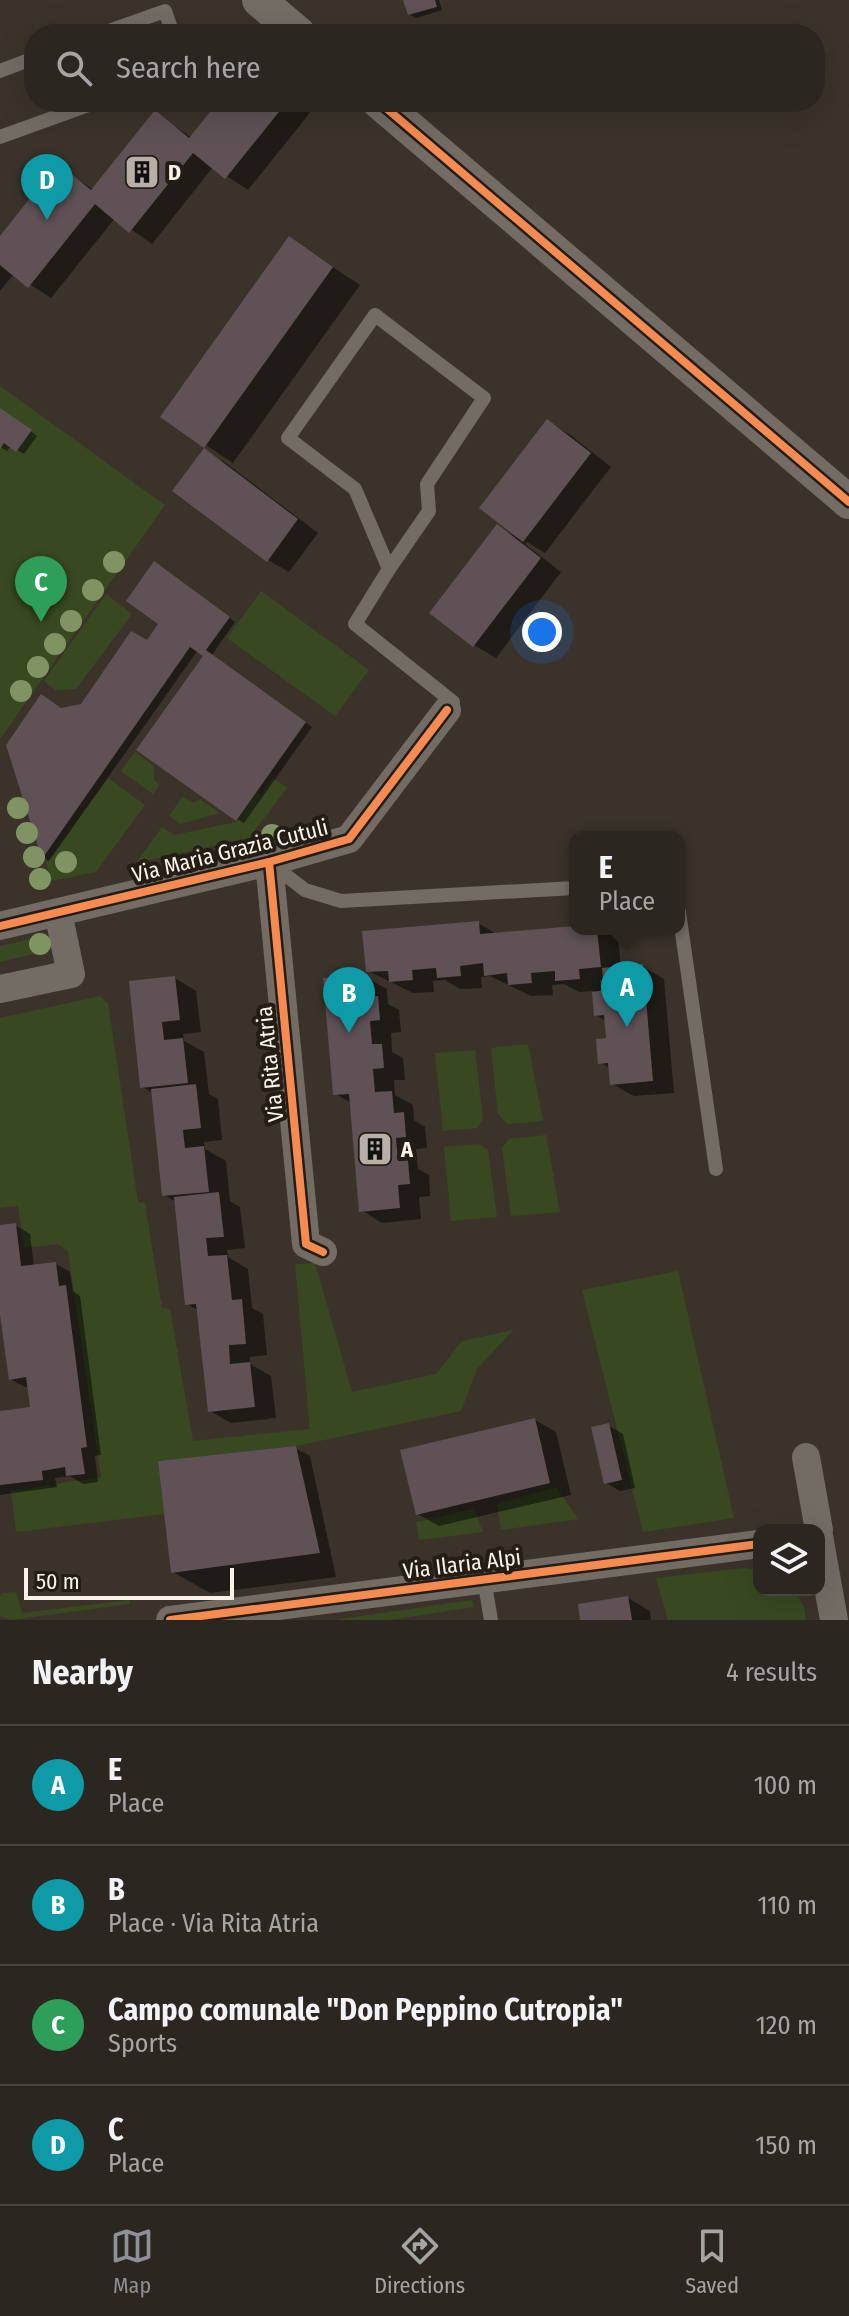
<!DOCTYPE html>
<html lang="en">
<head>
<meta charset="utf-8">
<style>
	body { margin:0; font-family:"Fira Sans Condensed",sans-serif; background:#342e29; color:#f1f3f6 }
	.controls { position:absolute; right:24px; bottom:24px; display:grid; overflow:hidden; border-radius:16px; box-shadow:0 8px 32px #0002 }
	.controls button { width:72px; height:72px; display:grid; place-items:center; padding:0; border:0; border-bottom:2px solid #48433e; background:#2c2620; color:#f1f3f6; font:40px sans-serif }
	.scale { position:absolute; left:24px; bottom:20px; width:210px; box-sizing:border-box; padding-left:8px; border:4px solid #fcf3e8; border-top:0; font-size:22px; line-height:28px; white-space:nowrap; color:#fcf3e8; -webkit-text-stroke:6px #231d15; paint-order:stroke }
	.you { position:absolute; left:542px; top:632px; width:28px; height:28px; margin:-20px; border:6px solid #fff; border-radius:50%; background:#1a73e8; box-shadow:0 0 0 12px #1a73e833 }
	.badge { display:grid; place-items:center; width:52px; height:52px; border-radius:50%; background:#8c9099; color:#fff; font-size:26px; font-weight:700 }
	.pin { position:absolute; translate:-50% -66px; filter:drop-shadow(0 2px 4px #0008) }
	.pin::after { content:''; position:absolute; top:42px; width:28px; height:24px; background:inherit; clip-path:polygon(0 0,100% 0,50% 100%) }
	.popup { position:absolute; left:569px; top:831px; width:116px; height:104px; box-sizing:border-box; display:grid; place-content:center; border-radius:16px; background:#2c2620; filter:drop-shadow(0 2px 6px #0005); font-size:26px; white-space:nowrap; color:#a6a5a5 }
	.popup b { font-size:30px; color:#f1f3f6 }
	.popup::after { content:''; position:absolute; left:50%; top:100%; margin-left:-16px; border:16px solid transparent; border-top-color:#2c2620 }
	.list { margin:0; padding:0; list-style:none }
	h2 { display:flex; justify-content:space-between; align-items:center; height:104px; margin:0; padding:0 32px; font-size:34px }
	h2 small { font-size:26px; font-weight:400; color:#a6a5a5 }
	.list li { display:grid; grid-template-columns:52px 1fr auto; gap:24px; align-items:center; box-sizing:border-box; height:120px; padding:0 32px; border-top:2px solid #48433e }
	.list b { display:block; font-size:30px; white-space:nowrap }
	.list p { margin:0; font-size:26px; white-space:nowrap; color:#a6a5a5 }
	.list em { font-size:26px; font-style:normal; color:#a6a5a5 }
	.icon { flex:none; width:44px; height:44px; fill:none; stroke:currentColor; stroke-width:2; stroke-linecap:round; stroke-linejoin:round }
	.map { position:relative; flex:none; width:849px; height:1620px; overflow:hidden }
	.search { position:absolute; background:#2c2620; box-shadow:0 8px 32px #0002; left:24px; right:24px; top:24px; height:88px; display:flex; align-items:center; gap:20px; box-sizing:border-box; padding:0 28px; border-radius:32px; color:#a6a5a5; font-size:30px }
	.sheet { height:584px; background:#2c2620 }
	nav { display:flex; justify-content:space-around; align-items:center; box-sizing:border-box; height:112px; border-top:2px solid #48433e; background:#2c2620; font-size:22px; color:#a6a5a5 }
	nav a { display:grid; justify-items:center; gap:4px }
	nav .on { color:#8c9099 }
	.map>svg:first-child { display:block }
	.green { fill:#384922 }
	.shadow { fill:#0007; fill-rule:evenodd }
	.building { fill:#5f5155 }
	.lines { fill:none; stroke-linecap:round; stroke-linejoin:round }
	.service { stroke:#726c65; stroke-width:14 }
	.minor { stroke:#726c65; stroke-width:28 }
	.tertiary { stroke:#726c65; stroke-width:34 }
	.cycleway-casing { stroke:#231d15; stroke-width:13 }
	.cycleway { stroke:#f68b52; stroke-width:8 }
	.tree { fill:#809463 }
	.labels { text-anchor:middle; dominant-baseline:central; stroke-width:8; stroke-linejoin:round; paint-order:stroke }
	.poi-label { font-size:22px; font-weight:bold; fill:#fcf3e8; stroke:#231d15; text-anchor:start }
	.street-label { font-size:22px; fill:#fcf3e8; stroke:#231d15 }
</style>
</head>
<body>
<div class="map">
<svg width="849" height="1620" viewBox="0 0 849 1620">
	<rect width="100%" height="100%" fill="#3b332a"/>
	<!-- green -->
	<path class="green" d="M0,386L165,505L0,739Z
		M261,591L369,670L335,716L227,638Z
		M106,594L132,614L76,689L55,690L44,681Z
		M135,752L154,766V779L159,785L153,794L121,771Z
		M108,778L145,805L96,872L51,881L46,863Z
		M273,778L287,788L249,838L136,863L162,827L174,835L236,822L257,792L261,795Z
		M182,797L194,803L200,799L220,813L180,824L169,816Z
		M50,935L53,949L0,962V946Z
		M100,996L108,1003L138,1202L145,1203L162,1308L170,1309L193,1441L310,1429L295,1264L315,1263L352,1392L436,1374L462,1341L513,1330L477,1369L461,1411L296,1446L158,1461L164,1514L16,1532L11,1491L101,1477L68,1251L58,1244L24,1248L18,1206L0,1208V1018Z
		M528,1044L543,1121L507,1124L498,1114L491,1048Z
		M475,1050L483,1119L477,1128L443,1131L435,1053Z
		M546,1135L560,1212L511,1216L502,1148L509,1139Z
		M479,1144L488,1150L497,1217L451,1221L444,1147Z
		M678,1271L734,1518L643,1532L582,1290Z
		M556,1487L578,1519L501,1530L497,1504Z
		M474,1509L483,1532L419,1540L416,1522Z
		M745,1568L759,1570V1590H795L804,1607L806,1620H668L656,1578Z
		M16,1592L22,1613L129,1600L130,1604L10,1620L0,1616V1597L3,1593Z
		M472,1600L474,1607L390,1620H334Z"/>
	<!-- shadow -->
	<path class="shadow" d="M405,0H439L442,10L416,18L409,14Z
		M221,102H314L317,104L248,190L213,167L152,244L115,218L51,298L14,274L0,291V239L58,166L94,190L155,113L192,138Z
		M289,238L360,285L233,463L162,416Z
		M0,409L37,436L24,454L11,446L7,451L0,447Z
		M548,422L569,434L611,467L545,553L527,542L525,544L561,572L496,658L474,645L498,527L516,537L517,535Z
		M204,451L226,463L318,533L289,572L268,560Z
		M161,567L235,622L212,655L312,727L244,823L237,819L139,750L206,655L198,650L49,861L43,857L8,745L61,710L82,706L147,643L161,624Z
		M478,923L498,935L575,928L602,929L618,938L621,968L642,966L664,979L674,1093L634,1096L612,1084L611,1069L600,1062L608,1040L606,1021L596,1015L594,991L579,992L564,984L552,985L553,995L531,996L490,976L481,977L482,988L460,989L445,980L433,981L434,992L413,993L368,971ZM600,980H605L606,992L601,993Z
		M365,977L387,989L388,1004L399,1010L401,1032L391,1033L392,1052L403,1058L405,1080H394L395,1095L413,1105L414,1120L425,1127L427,1148L416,1149L418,1169L429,1175L430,1196L419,1197L421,1219L382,1223L361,1210L352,1103L335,1094Z
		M175,978L196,991L201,1032L183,1034L184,1041L204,1052L209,1094L218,1099L222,1140L204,1142L205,1149L226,1161L230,1201L240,1207L245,1248L227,1250L228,1257L248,1269L252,1308L263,1314L267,1355L250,1357V1364L271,1376L276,1418L231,1423L210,1411L199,1311L187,1304L176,1202L164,1195L153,1093L142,1087Z
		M0,1222L1,1227L15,1225L30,1234L34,1267L56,1264L70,1272L73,1291L80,1296L101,1455L95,1456L98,1482L83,1484L70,1476L55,1478L57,1487L0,1495V1413L32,1409L29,1387H25L10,1379L0,1300Z
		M535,1420L556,1432L571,1495L439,1526L418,1514Z
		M608,1425L623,1434L635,1488L620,1491L606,1483Z
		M295,1448L310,1456L336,1577L210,1593L173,1572Z
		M628,1598L650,1611L651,1620H582Z"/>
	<!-- building -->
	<path class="building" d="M403,0H435L437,7L408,15Z
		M218,102H287L225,179L193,153L129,233L95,204L28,288L0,265V236L58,163L91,190L155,110L189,138Z
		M289,236L333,267L204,448L298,519L267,562L172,491L204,448L160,417Z
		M0,408L32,430L16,452L4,443L0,449Z
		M547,419L591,453L523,542L479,508Z
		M497,524L541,558L473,647L429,613Z
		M154,561L230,617L206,650L306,722L236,821L136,750L203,656L190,647L42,859L6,745L41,694L61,708L81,704L131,631L147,640L158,624L126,601Z
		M479,921L480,934L575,926V929H597L601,967L579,969L580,979L555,981V971L531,973L532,983L508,985L507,973L484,976L483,963L460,966L461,976L437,978L436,968L412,970L413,980L389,982L388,971L366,972L362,931Z
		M643,964L653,1081L610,1085L608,1063L598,1064L596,1039L606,1038L604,1015L594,1016L592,992L604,990L602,968Z
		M366,975L368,997L378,996L380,1020L370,1021L372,1044H382L384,1068L373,1069L375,1092L392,1091L394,1113L404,1112L406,1137L396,1138L398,1161L408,1160L410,1184L398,1185L400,1208L359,1212L349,1094L333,1095L323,978Z
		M175,976L180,1020L162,1022L164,1040L183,1038L188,1083L140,1088L129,981Z
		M196,1084L201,1128L183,1130L185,1148L204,1146L209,1192L162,1196L151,1089Z
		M219,1192L224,1237L206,1238L208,1256L227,1255L232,1300L242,1299L246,1344L229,1345L230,1364L250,1362L255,1407L208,1412L196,1304L185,1305L174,1197Z
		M16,1223L21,1266L56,1262L59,1286L66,1285L87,1447L81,1448L85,1474L66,1476L65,1467L42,1471L43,1480L0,1485V1411L30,1407L26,1377L9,1380L0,1315V1225Z
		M535,1418L550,1483L416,1515L400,1450Z
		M609,1423L622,1480L604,1484L591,1427Z
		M296,1446L320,1553L171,1573L158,1461Z
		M628,1596L632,1620H580L578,1604Z"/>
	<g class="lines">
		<!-- service -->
		<path class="service" d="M100,34L165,11L173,34
			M0,71L34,58
			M0,137L97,102
			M389,569L355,489L288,438L375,315L484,398L427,484L429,511L389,569L355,624L453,702L449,708
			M270,863L305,890L341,901L575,888
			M679,912L716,1169
			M484,1579L491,1620"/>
		<!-- minor -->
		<path class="minor" d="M269,862L306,1244L323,1252
			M0,926L269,862L349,839L447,710
			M0,989L71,974L58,912
			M806,1457L819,1530
			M819,1536L834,1620
			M170,1620L759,1544"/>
		<!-- tertiary -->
		<path class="tertiary" d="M259,0L299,34
			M379,102L849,502"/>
		<!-- cycleway casing -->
		<g class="cycleway-casing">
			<path id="cycleway" d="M379,102L849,502
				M269,862L306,1244L323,1252
				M0,926L269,862L349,839L447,710
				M170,1620L759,1544"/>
		</g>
		<!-- cycleway -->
		<use href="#cycleway" class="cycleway"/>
	</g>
	<!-- trees -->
	<g class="tree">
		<circle cx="114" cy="562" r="11"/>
		<circle cx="93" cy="590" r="11"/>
		<circle cx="71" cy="621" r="11"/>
		<circle cx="55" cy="644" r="11"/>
		<circle cx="38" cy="667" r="11"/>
		<circle cx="21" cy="691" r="11"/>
		<circle cx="18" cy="808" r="11"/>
		<circle cx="27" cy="833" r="11"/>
		<circle cx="272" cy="835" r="11"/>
		<circle cx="34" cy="857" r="11"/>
		<circle cx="66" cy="862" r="11"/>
		<circle cx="40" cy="879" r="11"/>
		<circle cx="40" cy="944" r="11"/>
	</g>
	<!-- icons -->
	<defs>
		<g id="building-square" transform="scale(1.8)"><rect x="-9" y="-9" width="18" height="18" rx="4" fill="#b8b0a6" stroke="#231d15"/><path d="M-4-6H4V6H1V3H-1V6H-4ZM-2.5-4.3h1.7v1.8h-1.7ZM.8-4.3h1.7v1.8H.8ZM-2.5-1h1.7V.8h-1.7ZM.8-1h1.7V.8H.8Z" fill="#111"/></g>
	</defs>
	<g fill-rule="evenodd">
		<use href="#building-square" x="142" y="172"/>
		<use href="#building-square" x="375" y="1149"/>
	</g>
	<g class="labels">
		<!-- poi labels -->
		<g class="poi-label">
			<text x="168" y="172">D</text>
			<text x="401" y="1149">A</text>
		</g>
		<!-- street labels -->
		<g class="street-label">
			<text transform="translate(230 851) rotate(-14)">Via Maria Grazia Cutuli</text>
			<text transform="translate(270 1064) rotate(-96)">Via Rita Atria</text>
			<text transform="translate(462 1564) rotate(-7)">Via Ilaria Alpi</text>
		</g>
	</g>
</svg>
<div class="controls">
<button><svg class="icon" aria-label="layers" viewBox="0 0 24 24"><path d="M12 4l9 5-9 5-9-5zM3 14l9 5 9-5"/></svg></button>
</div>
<div class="scale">50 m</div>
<div class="you"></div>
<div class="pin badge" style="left:627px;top:1027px;background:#0f9aa8">A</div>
<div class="popup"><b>E</b>Place</div>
<div class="pin badge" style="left:349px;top:1033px;background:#0f9aa8">B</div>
<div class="pin badge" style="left:41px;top:622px;background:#2e9e5b">C</div>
<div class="pin badge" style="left:47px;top:220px;background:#0f9aa8">D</div>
<div class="search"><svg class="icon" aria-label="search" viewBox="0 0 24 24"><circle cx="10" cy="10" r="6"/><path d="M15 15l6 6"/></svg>Search here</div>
</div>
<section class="sheet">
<h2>Nearby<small>4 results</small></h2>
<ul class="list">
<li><span class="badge" style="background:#0f9aa8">A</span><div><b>E</b><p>Place</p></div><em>100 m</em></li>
<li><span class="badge" style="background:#0f9aa8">B</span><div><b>B</b><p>Place · Via Rita Atria</p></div><em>110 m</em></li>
<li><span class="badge" style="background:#2e9e5b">C</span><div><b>Campo comunale &quot;Don Peppino Cutropia&quot;</b><p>Sports</p></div><em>120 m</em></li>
<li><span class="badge" style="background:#0f9aa8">D</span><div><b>C</b><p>Place</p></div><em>150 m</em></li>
</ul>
</section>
<nav>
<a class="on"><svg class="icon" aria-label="map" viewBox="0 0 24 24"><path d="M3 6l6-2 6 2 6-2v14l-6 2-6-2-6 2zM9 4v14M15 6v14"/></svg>Map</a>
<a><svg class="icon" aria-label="directions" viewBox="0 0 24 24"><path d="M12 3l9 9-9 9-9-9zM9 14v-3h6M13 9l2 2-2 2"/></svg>Directions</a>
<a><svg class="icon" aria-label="saved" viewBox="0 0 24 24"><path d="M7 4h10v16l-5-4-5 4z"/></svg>Saved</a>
</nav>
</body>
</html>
